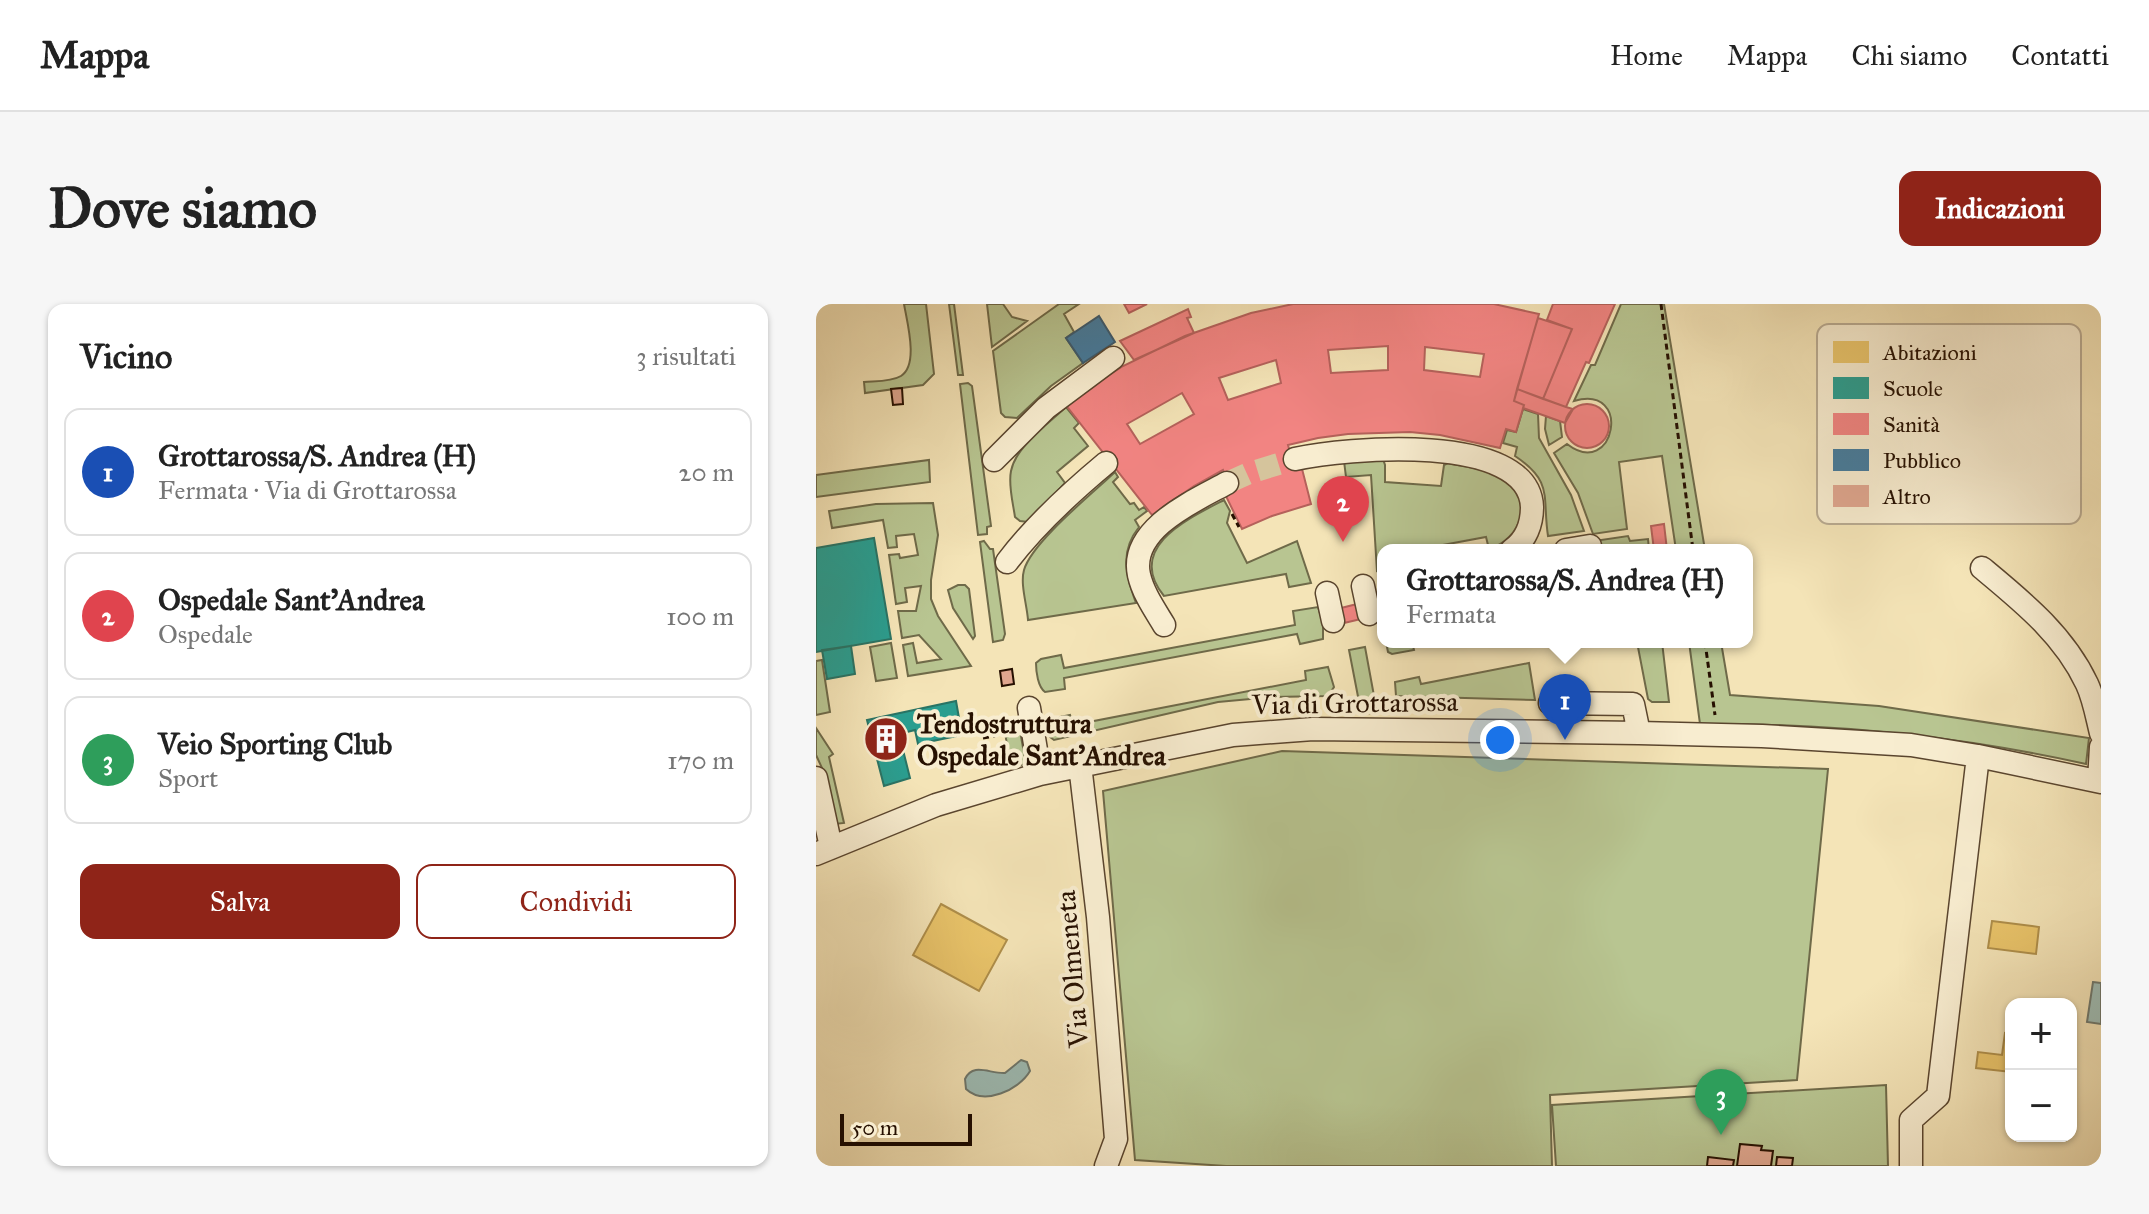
<!DOCTYPE html>
<html lang="it">
<head>
<meta charset="utf-8">
<style>
	body { margin:0; font-family:"IM FELL Great Primer",serif; background:#f6f6f6; color:#222 }
	.controls { position:absolute; right:24px; bottom:24px; display:grid; overflow:hidden; border-radius:16px; box-shadow:0 2px 6px #0004 }
	.controls button { width:72px; height:72px; display:grid; place-items:center; padding:0; border:0; border-bottom:2px solid #e0e0e0; background:#fff; color:#222; font:40px sans-serif }
	.scale { position:absolute; left:24px; bottom:20px; width:132px; box-sizing:border-box; padding-left:8px; border:4px solid #261001; border-top:0; font-size:22px; line-height:28px; white-space:nowrap; color:#261001; -webkit-text-stroke:6px #f8edd0; paint-order:stroke }
	.you { position:absolute; left:684px; top:436px; width:28px; height:28px; margin:-20px; border:6px solid #fff; border-radius:50%; background:#1a73e8; box-shadow:0 0 0 12px #1a73e833 }
	.badge { display:grid; place-items:center; width:52px; height:52px; border-radius:50%; background:#8f2418; color:#fff; font-size:26px; font-weight:700 }
	.pin { position:absolute; translate:-50% -66px; filter:drop-shadow(0 2px 4px #0008) }
	.pin::after { content:''; position:absolute; top:42px; width:28px; height:24px; background:inherit; clip-path:polygon(0 0,100% 0,50% 100%) }
	.popup { position:absolute; left:561px; top:240px; width:376px; height:104px; box-sizing:border-box; display:grid; place-content:center; border-radius:16px; background:#fff; filter:drop-shadow(0 2px 6px #0005); font-size:26px; white-space:nowrap; color:#767676 }
	.popup b { font-size:30px; color:#222 }
	.popup::after { content:''; position:absolute; left:50%; top:100%; margin-left:-16px; border:16px solid transparent; border-top-color:#fff }
	.list { margin:0; padding:0; list-style:none }
	h2 { display:flex; justify-content:space-between; align-items:center; height:104px; margin:0; padding:0 32px; font-size:34px }
	h2 small { font-size:26px; font-weight:400; color:#767676 }
	.list li { display:grid; grid-template-columns:52px 1fr auto; gap:24px; align-items:center; box-sizing:border-box; height:128px; margin:0 16px 16px; padding:0 16px; border:2px solid #e0e0e0; border-radius:16px }
	.list b { display:block; font-size:30px; white-space:nowrap }
	.list p { margin:0; font-size:26px; white-space:nowrap; color:#767676 }
	.list em { font-size:26px; font-style:normal; color:#767676 }
	.actions { display:flex; gap:16px; padding:24px 32px }
	.actions a { flex:1; padding:18px 0; border:2px solid #8f2418; border-radius:16px; text-align:center; font-size:28px; color:#8f2418 }
	.actions .main { background:#8f2418; color:#fff }
	.map { position:relative; flex:none; width:1285px; height:862px; overflow:hidden; border-radius:16px }
	header { display:flex; align-items:center; gap:48px; box-sizing:border-box; height:112px; padding:0 40px; background:#fff; border-bottom:2px solid #e0e0e0 }
	header strong { font-size:38px }
	nav { display:flex; gap:44px; margin-inline-start:auto; font-size:28px }
	.intro { display:flex; align-items:center; justify-content:space-between; box-sizing:border-box; height:192px; padding:0 48px }
	h1 { margin:0; font-size:56px }
	.button { padding:20px 36px; border-radius:16px; background:#8f2418; color:#fff; font-size:28px; font-weight:700 }
	main { display:flex; gap:48px; padding:0 48px }
	aside { flex:1; background:#fff; border-radius:16px; box-shadow:0 2px 6px #0004 }
	.map>svg:first-child { display:block }
	.green { fill:#b8c591; stroke:#6f6a49; stroke-width:2 }
	.water { fill:#9ebdb6; stroke:#6e786e; stroke-width:2 }
	.homes { fill:#e9c46a; stroke:#ae8e4a; stroke-width:2 }
	.schools { fill:#2a9d8f; stroke:#297364; stroke-width:2 }
	.health { fill:#f28482; stroke:#b5615b; stroke-width:2; fill-rule:evenodd }
	.public { fill:#457b9d; stroke:#3c5b6e; stroke-width:2 }
	.building { fill:#dfa68f; stroke:#261001; stroke-width:2 }
	.lines { fill:none; stroke-linecap:round; stroke-linejoin:round }
	.minor-tunnel { stroke:#d5c49c; stroke-width:22; stroke-dasharray:22 11; stroke-linecap:butt }
	.minor-casing { stroke:#5a452e; stroke-width:25 }
	.path { stroke:#261001; stroke-width:3; stroke-dasharray:6 4; stroke-linecap:butt }
	.minor { stroke:#f8edd0; stroke-width:22 }
	.labels { text-anchor:middle; dominant-baseline:central; stroke-width:8; stroke-linejoin:round; paint-order:stroke }
	.street-label { font-size:28px; fill:#261001; stroke:#f8edd0 }
	.poi-label { font-size:28px; font-weight:bold; fill:#261001; stroke:#f8edd0; text-anchor:start }
	.key { fill:#f8edd0; stroke:#b9ab92; stroke-width:2 }
	.key-label { font-size:22px; fill:#261001 }
</style>
</head>
<body>
<header>
<strong>Mappa</strong>
<nav><a>Home</a><a>Mappa</a><a>Chi siamo</a><a>Contatti</a></nav>
</header>
<div class="intro"><h1>Dove siamo</h1><a class="button">Indicazioni</a></div>
<main>
<aside>
<h2>Vicino<small>3 risultati</small></h2>
<ul class="list">
<li><span class="badge" style="background:#1a4fb4">1</span><div><b>Grottarossa/S. Andrea (H)</b><p>Fermata · Via di Grottarossa</p></div><em>20 m</em></li>
<li><span class="badge" style="background:#e0444e">2</span><div><b>Ospedale Sant'Andrea</b><p>Ospedale</p></div><em>100 m</em></li>
<li><span class="badge" style="background:#2e9e5b">3</span><div><b>Veio Sporting Club</b><p>Sport</p></div><em>170 m</em></li>
</ul>
<div class="actions"><a class="main">Salva</a><a>Condividi</a></div>
</aside>
<div class="map">
<svg width="1285" height="862" viewBox="0 0 1285 862">
	<rect width="100%" height="100%" fill="#f4e4b7"/>
	<filter id="stains"><feTurbulence type="fractalNoise" baseFrequency=".0025" numOctaves="4"/><feColorMatrix values="0 0 0 0 .2 0 0 0 0 .09 0 0 0 0 .02 0 0 0 .5 -.17"/></filter>
	<radialGradient id="worn" r=".72"><stop offset=".6" stop-color="#630" stop-opacity="0"/><stop offset="1" stop-color="#630" stop-opacity=".3"/></radialGradient>
	<!-- green -->
	<path class="green" d="M88,0H110L118,70L107,81L49,89L48,78C59,77 75,78 85,72C103,61 91,18 88,0Z
		M133,0H138L147,71H142Z
		M171,0H187L196,13L211,17L176,43Z
		M243,0H263L248,10L258,28L250,34L267,59L235,82L201,114L189,113L185,109L177,47Z
		M805,0H848L889,246H860L846,152L803,158L811,225L777,230L762,189L738,149L751,140C799,177 817,79 758,97L775,61H779Z
		M152,79L156,82L175,222L171,223V230L162,231L144,80Z
		M250,103L263,119L258,124L272,142L241,168L249,179L212,218L204,217L199,213C197,199 192,181 195,167C200,142 232,120 250,103Z
		M707,105L722,110L723,134L755,191L768,227L732,232C726,193 738,178 699,152L701,143L687,139L691,126L700,128Z
		M730,112L744,117L746,133L733,141L729,125Z
		M567,155L569,161V178L625,182L628,161L632,159C649,163 673,165 687,173C720,193 705,236 673,245L670,233L600,246H567V266L561,267L555,171L530,173L528,157Z
		M113,156L114,178L0,193V171Z
		M299,168L302,173L297,178L314,200L318,199L323,206L328,203L331,207L319,216L323,223C303,248 310,271 320,299L212,316C211,301 204,280 208,266C216,238 277,189 299,168Z
		M408,196L414,207L411,219L431,259L481,237L495,279L473,283L470,270L348,292C309,244 371,215 408,196Z
		M117,199L122,231L115,276V295L122,312L155,362L92,372L87,341L97,339L101,359L125,355L103,331L86,334L82,307H100L105,282L89,284L91,298L80,300L73,251L83,250L84,254L102,251L98,230L80,232L81,243L72,244L67,216L16,224L13,207L60,200Z
		M812,232L814,237L832,235L833,246H780L778,237Z
		M168,237L174,245H177L189,330L187,336L177,338L164,238Z
		M142,281H149L153,285L159,332L157,335L137,304L132,286Z
		M502,303L507,319V335L484,340L481,330L248,374L249,385L229,388C222,383 220,368 220,359L225,355L245,351L248,364L479,321L477,307Z
		M570,338H596L598,346L576,350L572,348Z
		M821,338H846L853,398H836L832,395Z
		M873,338H905L914,391L1063,402L1273,434L1270,460C1143,432 1014,419 884,420Z
		M75,339L81,374L60,377L54,343Z
		M549,343L561,408L558,410L545,408L533,346Z
		M6,356L14,408L0,411V357Z
		M713,359L719,396L580,392L579,378L603,373L605,380Z
		M512,363L518,383L512,392L456,393L402,398L238,436L234,433L232,420L235,415L254,411L257,421L490,376L489,367Z
		M193,414L202,416L210,460L197,463L194,460L188,422L189,416Z
		M0,424L17,450L13,453L28,519L19,520L6,464L0,451Z
		M466,447L1012,465L981,776L734,791L736,862H410L319,856L287,487Z
		M1070,781L1072,862H740L736,801Z"/>
	<!-- water -->
	<path class="water" d="M1277,678L1285,679V720L1271,718Z
		M205,756L211,758L214,767C203,786 168,802 150,785L149,775C157,758 174,770 189,769Z"/>
	<!-- homes -->
	<path class="homes" d="M125,600L191,636L163,687L97,651Z
		M1176,617L1223,623L1220,650L1172,644Z
		M1189,729L1195,730V768L1160,764L1162,748L1186,751Z"/>
	<!-- schools -->
	<path class="schools" d="M58,234L75,335L0,348V244Z
		M35,342L39,370L11,375L6,346Z
		M140,397L146,431L102,440L99,426L83,430L94,474L68,482L51,416Z"/>
	<!-- health -->
	<path class="health" d="M308,0H331L313,9Z
		M477,0H678L723,10L698,97L708,101L700,128L690,125L684,144L624,131L594,128L532,130L502,134L472,141L477,159L484,157L495,200L456,212L426,225L407,186L414,182L407,166L378,182L336,211L249,100L307,62L369,32L435,9ZM572,42V66L515,69L512,46ZM609,43L668,50L664,73L608,66ZM460,56L465,79L412,96L403,74ZM366,89L378,110L324,140L311,120Z
		M737,0H799L773,59L770,58L750,103L727,95L756,25L731,16Z
		M372,5L375,13L371,14L378,29L318,56L304,37Z
		M722,14L756,25L727,95L701,85Z
		M701,85L750,103L757,105L749,119L707,104L708,101L698,97Z
		M749 122a22 22 0 1 1 44 0a22 22 0 1 1-44 0Z
		M848,220L851,246H838L835,222Z
		M541,300L545,315L528,319L525,304Z"/>
	<!-- public -->
	<path class="public" d="M283,12L299,38L267,59L250,34Z"/>
	<!-- building -->
	<path class="building" d="M86,84L87,100L77,101L75,85Z
		M196,365L198,380L186,382L184,367Z
		M924,840L946,842L945,846L957,847L955,862H921Z
		M892,853L918,856L917,862H891Z
		M961,853L977,854L976,862H960Z"/>
	<g class="lines">
		<!-- minor-tunnel -->
		<path class="minor-tunnel" d="M411,179L433,169L479,155"/>
		<!-- minor casing -->
		<g class="minor-casing">
			<path id="minor" d="M479,155C528,144 713,127 716,203C716,220 710,236 696,246
				M178,156L230,104L297,54
				M750,246L774,242
				M191,258C219,221 254,189 290,159
				M1166,264C1207,298 1248,331 1271,380C1278,395 1281,413 1285,429
				M547,282L553,310
				M511,289L517,317
				M348,321C339,306 327,289 323,271C313,225 378,197 411,179
				M734,399L817,400L823,429
				M213,404L224,470
				M264,461L282,613L300,835L290,862
				M0,474L15,543
				M1283,477L1285,443
				M0,550L120,501L224,470L417,431L497,425L823,429L946,432L1095,441L1162,452L1285,478
				M1095,862V816L1122,792L1162,452"/>
		</g>
		<!-- path -->
		<path class="path" d="M845,0L877,246
			M416,210L423,223
			M889,338L899,411
			M167,434L179,432"/>
		<!-- minor -->
		<use href="#minor" class="minor"/>
	</g>
	<!-- icons -->
	<defs>
		<g id="building-disc" transform="scale(2.3)"><circle r="9.5" fill="#8f2418" stroke="#f8edd0"/><path d="M-4-6H4V6H1V3H-1V6H-4ZM-2.5-4.3h1.7v1.8h-1.7ZM.8-4.3h1.7v1.8H.8ZM-2.5-1h1.7V.8h-1.7ZM.8-1h1.7V.8H.8Z" fill="#fff"/></g>
	</defs>
	<g fill-rule="evenodd">
		<use href="#building-disc" x="70" y="435"/>
	</g>
	<g class="labels">
		<!-- street labels -->
		<g class="street-label">
			<text transform="translate(539 399) rotate(-1)">Via di Grottarossa</text>
			<text transform="translate(256 665) rotate(-95)">Via Olmeneta</text>
		</g>
		<!-- poi labels -->
		<g class="poi-label">
			<text x="101" y="419">Tendostruttura<tspan x="101" dy="32">Ospedale Sant'Andrea</tspan></text>
		</g>
	</g>
	<!-- legend -->
	<rect x="1001" y="20" width="264" height="200" rx="12" class="key"/>
	<rect x="1017" y="37" width="36" height="22" fill="#e9c46a"/>
	<rect x="1017" y="73" width="36" height="22" fill="#2a9d8f"/>
	<rect x="1017" y="109" width="36" height="22" fill="#f28482"/>
	<rect x="1017" y="145" width="36" height="22" fill="#457b9d"/>
	<rect x="1017" y="181" width="36" height="22" fill="#dfa68f"/>
	<g class="key-label">
		<text x="1067" y="56">Abitazioni</text>
		<text x="1067" y="92">Scuole</text>
		<text x="1067" y="128">Sanità</text>
		<text x="1067" y="164">Pubblico</text>
		<text x="1067" y="200">Altro</text>
	</g>
	<rect width="100%" height="100%" filter="url(#stains)"/>
	<rect width="100%" height="100%" fill="url(#worn)"/>
</svg>
<div class="controls">
<button>+</button>
<button>−</button>
</div>
<div class="scale">50 m</div>
<div class="you"></div>
<div class="pin badge" style="left:749px;top:436px;background:#1a4fb4">1</div>
<div class="popup"><b>Grottarossa/S. Andrea (H)</b>Fermata</div>
<div class="pin badge" style="left:527px;top:238px;background:#e0444e">2</div>
<div class="pin badge" style="left:905px;top:831px;background:#2e9e5b">3</div>
</div>
</main>
</body>
</html>
